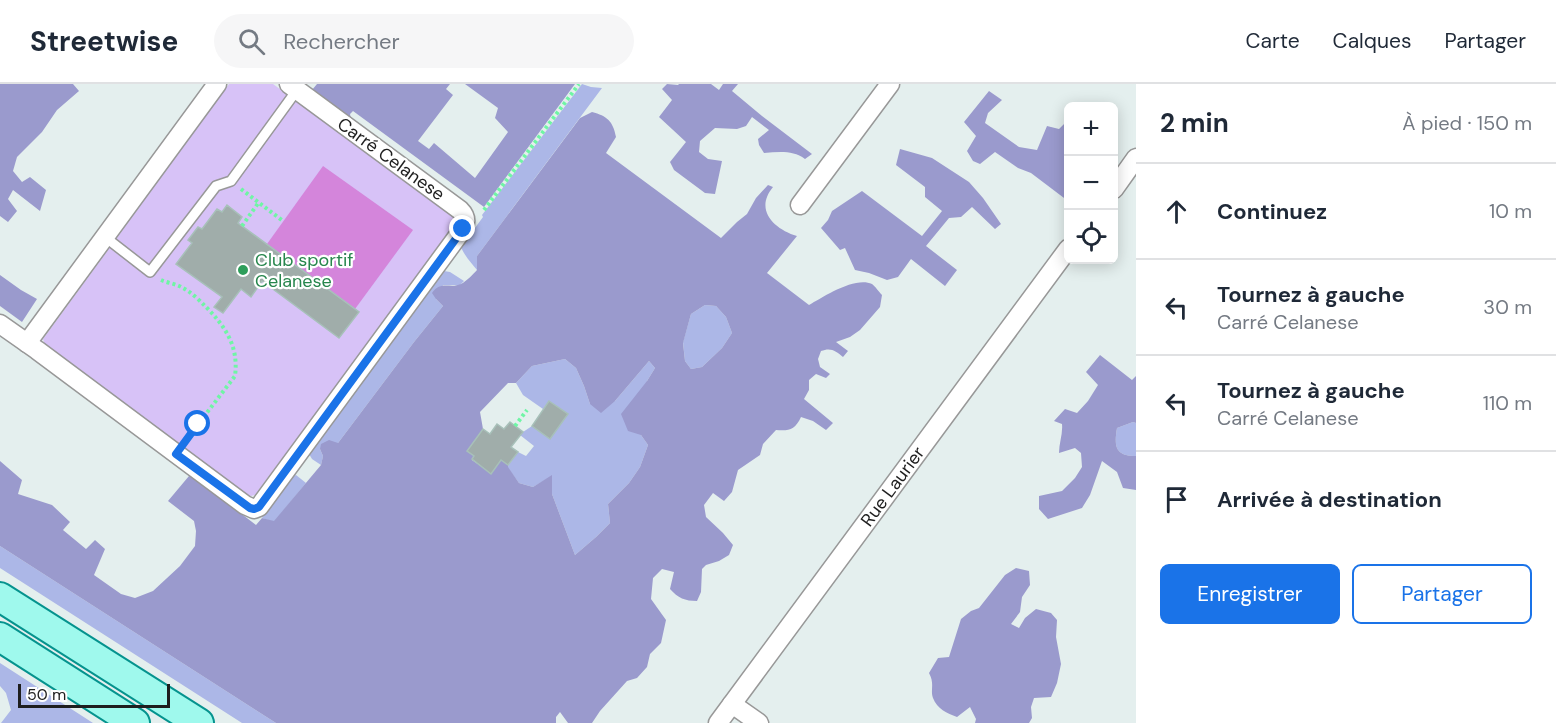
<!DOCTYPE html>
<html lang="fr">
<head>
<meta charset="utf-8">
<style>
	body { margin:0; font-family:"DM Sans",sans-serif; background:#f6f6f7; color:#1f2937 }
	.controls { position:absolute; right:18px; top:18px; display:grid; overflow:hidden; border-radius:9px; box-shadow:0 3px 15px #0003 }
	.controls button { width:54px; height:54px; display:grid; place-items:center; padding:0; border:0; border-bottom:2px solid #e0e1e3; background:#fff; color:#1f2937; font:30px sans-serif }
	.scale { position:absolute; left:18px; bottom:15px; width:152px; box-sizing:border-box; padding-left:6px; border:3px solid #1e1e1e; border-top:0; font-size:16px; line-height:21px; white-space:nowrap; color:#1e1e1e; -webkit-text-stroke:4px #fff; paint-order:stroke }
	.stop { position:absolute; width:18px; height:18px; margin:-14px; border:4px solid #1a73e8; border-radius:50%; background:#fff }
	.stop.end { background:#1a73e8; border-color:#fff; box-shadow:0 2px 6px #0008 }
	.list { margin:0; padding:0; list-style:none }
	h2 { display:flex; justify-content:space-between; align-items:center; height:78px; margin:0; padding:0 24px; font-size:26px }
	h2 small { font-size:20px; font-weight:400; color:#747a83 }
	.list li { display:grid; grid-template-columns:39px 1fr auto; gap:18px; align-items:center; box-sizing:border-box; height:96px; padding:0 24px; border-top:2px solid #e0e1e3 }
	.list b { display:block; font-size:22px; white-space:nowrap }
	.list p { margin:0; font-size:20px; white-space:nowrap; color:#747a83 }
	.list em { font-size:20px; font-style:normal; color:#747a83 }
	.actions { display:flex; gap:12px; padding:18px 24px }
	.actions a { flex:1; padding:14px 0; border:2px solid #1a73e8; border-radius:9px; text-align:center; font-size:21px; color:#1a73e8 }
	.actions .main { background:#1a73e8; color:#fff }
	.icon { flex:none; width:33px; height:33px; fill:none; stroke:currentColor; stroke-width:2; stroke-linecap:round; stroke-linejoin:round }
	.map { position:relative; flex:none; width:1136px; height:639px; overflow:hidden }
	header { display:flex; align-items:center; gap:36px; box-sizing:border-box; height:84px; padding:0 30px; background:#fff; border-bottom:2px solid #e0e1e3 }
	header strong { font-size:28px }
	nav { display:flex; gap:33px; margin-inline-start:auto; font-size:21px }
	.search { width:420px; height:54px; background:#f6f6f7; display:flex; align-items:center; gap:15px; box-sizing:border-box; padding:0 21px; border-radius:33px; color:#747a83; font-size:22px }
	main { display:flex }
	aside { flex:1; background:#fff }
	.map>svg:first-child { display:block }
	.grass { fill:#acb7e7 }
	.forest { fill:#9a9acd; fill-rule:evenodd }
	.park { fill:#d7c2f7 }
	.pitch { fill:#d485db }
	.building { fill:#a0adaa; stroke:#a7c0b9; stroke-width:1.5 }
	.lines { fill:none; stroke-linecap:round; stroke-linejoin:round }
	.lane-casing { stroke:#989898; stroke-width:12 }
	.street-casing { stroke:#989898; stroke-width:21 }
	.primary-casing { stroke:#05938e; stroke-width:32 }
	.path { stroke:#6ff5a5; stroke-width:4; stroke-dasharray:3 3; stroke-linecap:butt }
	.lane { stroke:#fff; stroke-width:9 }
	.street { stroke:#fff; stroke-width:18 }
	.primary { stroke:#9ff9ed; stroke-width:28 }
	.route { stroke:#1a73e8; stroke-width:8 }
	.leisure-dot { fill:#2e9e5b; stroke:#fff; stroke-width:2 }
	.labels { text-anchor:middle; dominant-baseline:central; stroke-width:4.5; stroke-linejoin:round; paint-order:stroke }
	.street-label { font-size:18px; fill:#1e1e1e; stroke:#fff }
	.leisure-label { font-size:18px; fill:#27864d; stroke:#fff; text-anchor:start }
</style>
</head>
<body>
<header>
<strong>Streetwise</strong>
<div class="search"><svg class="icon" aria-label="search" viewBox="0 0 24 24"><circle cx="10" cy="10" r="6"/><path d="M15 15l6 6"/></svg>Rechercher</div>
<nav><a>Carte</a><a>Calques</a><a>Partager</a></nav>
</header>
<main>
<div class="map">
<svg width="1136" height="639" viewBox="0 0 1136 639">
	<rect width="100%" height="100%" fill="#e4efee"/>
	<!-- grass -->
	<path class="grass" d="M582,0L591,3L602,4L477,172V186C472,180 464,171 461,163L483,133L482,131Z
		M444,187L450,188L464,197L460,201H443L436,215L443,222L414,258L338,359L320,365L323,372L321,381L312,375L309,370Z
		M705,221L716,222L726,233L732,249L722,264L702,283L691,285L685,277L683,258L691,230Z
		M565,275L576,284L584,302L590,320L615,317L649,277L655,284L647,297L641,351L648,361L640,383L629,399L608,420L610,439L596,453L575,471L552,410V392L533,403L519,399L507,383L518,368L526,372L534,362L520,351L523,348L532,342L550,355L567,330L549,317L543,325L523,311L516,299L532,282Z
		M1133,338L1136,339V372C1115,372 1114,362 1117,344Z
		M296,391L306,399L274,438L262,434L294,392Z
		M0,462L276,639H242L0,484Z
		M0,579L93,639H1L11,626L6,609L0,602Z"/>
	<!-- forest -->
	<path class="forest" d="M0,0H73L79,7L57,26L42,48L17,73L13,87L22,98L30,93L46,106L40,127L13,106L8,115L17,127L8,138L0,132Z
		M317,0H450L446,5L453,11L418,57L429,65L434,59L475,94L508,48L495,34L498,24L465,0H575L484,123L353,27L350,30L351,35L312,6Z
		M667,0L678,1L679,0H711L719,6L723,0H738L732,7L762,32L812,70L805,75C793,66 779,68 764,69L759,61L758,55L769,46L752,33L746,42L737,45L715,44L700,57L699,68L708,75L722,77L715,110L705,109L674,86L670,78L686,58L659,33L672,16L662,5Z
		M989,7L1002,16L988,29L985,39L1019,63L1037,66L1047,42L1059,45L1068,36V117L1031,89L1018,84L995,68L980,80L973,77L967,67L976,52L964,38Z
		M592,28C607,32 613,37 616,53L606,69L721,154L737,138L747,130L756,114L768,101L773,103C754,126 774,145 797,152L767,189L809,221C823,213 855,192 872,200C875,202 879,208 882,211L880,223L860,246L850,253L836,258L848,267L843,273C836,267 831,263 821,267L818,275L820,283L830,290L826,294L816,290L809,296V306L804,315L833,339L826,346L813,337L801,333C795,346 789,347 776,346L763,360L760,371L738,386L732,408L724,417L713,409L704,421L706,433L723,449L733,461L729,471L719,477L706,481L702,485L701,508L697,517C685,517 678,514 670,505L674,488L662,485L653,494L651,515L666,536L661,559L650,570L647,583L637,594L627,597L600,627L592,639H568L560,628L556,633V639H276L0,462V377L22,396L18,410L52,421L70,438L63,446L86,465L95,456L105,465L94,491L121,510L135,514L153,507L180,482L195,462L196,447L194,437L168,417L189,392H192L256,441L262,434L274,437L321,381L323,372L320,365L321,360L329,356L338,359L414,258L443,222L436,215L432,209C441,196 450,205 461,200C467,197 473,190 477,186V172L580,34ZM705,221L716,222L726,233L732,249L722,264L702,283L691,285L685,277L683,259L691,230ZM565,275L576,284L584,302L590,320L601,329L615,317L649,277L655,284L647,297L621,330L628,347L641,351L648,361L640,383L629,399L608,420L610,439L596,453L575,471L552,410V391L533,403L519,399L508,383V381L501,376L491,389L472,376L474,372L467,367L483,345L480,328L508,299H516L532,282Z
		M900,65L932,74L969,98L983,114L1001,140L995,145L972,123L961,133L949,134L926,162L957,186L945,202L911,175L898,193L887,196L869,189L855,186L845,164L840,166L821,144L828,136L832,127L862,107L922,152L942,127L925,113V103L896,81Z
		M0,191L21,206L37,215L22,238L0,222Z
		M1100,271L1132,296L1136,292V339L1133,338L1117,344C1114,362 1115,372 1136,372V406L1123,404L1117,388L1102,377L1090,411L1082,424L1048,435L1039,425V412L1062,407L1075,394L1082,383L1081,369L1075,364L1059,369C1059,359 1063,350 1062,340L1054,337L1065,325L1077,329L1088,317L1098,301L1086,288Z
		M1016,484L1029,487L1030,501L1022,513L1020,528L1011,540L1019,544L1025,534L1036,525L1051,529L1057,536L1056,553L1061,580L1057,599L1051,613L1034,614L1031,623L1032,634L1029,639H975L976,635L970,623L957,633C947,629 937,625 933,614C930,606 935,600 929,589L938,574L949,573L961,535L971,527L979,524L1005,491Z"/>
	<!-- park -->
	<path class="park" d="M229,0H273L454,132L457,139L255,411L251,412L248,411L45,261L43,255Z"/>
	<!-- pitch -->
	<path class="pitch" d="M323,82L413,146L355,225L267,160Z"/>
	<!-- building -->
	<path class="building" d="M227,121L242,133L238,139L359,228L339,254L262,197L251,213L241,205L223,229L214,223L222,213L176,180L192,159L188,156L198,143L202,145L217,125L222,128Z
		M549,317L568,330L550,355L532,342Z
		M510,338L523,348L511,363L518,368L508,381L501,376L491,390L472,375L474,372L467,367L483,345L490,350L497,340L504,345Z"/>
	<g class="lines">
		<!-- lane casing -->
		<g class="lane-casing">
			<path id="lane" d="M105,153L150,188L216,102L231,97L297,6"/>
		</g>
		<!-- street casing -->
		<g class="street-casing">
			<g id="street">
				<path d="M1114,105L1136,74"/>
				<path d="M800,121L890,0"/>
				<path d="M0,240L37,266L245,421L254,425L259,423L463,145C467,137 466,132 460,126L289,0"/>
				<path d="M27,259L217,0"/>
				<path d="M732,620L759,639"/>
				<path id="s1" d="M718,639L1068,165"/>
			</g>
		</g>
		<!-- primary casing -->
		<g class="primary-casing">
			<path id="primary" d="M0,513L199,639
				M0,553L135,639"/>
		</g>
		<!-- path -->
		<path class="path" d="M241,105L283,137
			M484,126L579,0
			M242,142L259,118
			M161,196C168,199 177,200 183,204C191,208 199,216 205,222C225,242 239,262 235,292L186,356
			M515,342L527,326"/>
		<!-- lane -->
		<use href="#lane" class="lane"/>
		<!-- street -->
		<use href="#street" class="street"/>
		<!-- primary -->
		<use href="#primary" class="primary"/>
	</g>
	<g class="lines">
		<!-- route -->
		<path class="route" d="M198,340L176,370L250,424L254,425L259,423L463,145"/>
	</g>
	<!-- markers -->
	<circle class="leisure-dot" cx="243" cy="186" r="6"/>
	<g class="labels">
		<!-- street labels -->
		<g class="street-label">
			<text transform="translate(391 75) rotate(36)">Carré Celanese</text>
			<text stroke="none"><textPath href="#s1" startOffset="294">Rue Laurier</textPath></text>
		</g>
		<!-- leisure labels -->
		<g class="leisure-label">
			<text x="255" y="176">Club sportif<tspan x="255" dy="21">Celanese</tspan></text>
		</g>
	</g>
</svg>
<div class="controls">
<button>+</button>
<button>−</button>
<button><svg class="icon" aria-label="locate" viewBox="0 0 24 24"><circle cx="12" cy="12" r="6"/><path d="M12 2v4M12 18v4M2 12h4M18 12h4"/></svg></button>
</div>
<div class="scale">50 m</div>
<div class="stop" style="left:198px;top:340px"></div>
<div class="stop end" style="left:463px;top:145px"></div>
</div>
<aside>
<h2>2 min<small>À pied · 150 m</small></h2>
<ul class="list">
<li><svg class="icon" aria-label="ahead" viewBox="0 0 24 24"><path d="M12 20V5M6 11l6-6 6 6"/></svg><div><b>Continuez</b></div><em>10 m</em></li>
<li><svg class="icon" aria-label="left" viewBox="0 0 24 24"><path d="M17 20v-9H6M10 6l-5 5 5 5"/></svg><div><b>Tournez à gauche</b><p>Carré Celanese</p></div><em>30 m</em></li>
<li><svg class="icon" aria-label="left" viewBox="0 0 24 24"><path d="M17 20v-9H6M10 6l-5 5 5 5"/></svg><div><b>Tournez à gauche</b><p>Carré Celanese</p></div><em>110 m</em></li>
<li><svg class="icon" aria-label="arrive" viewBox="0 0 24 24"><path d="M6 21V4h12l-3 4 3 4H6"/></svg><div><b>Arrivée à destination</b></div></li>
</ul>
<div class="actions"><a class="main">Enregistrer</a><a>Partager</a></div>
</aside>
</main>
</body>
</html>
